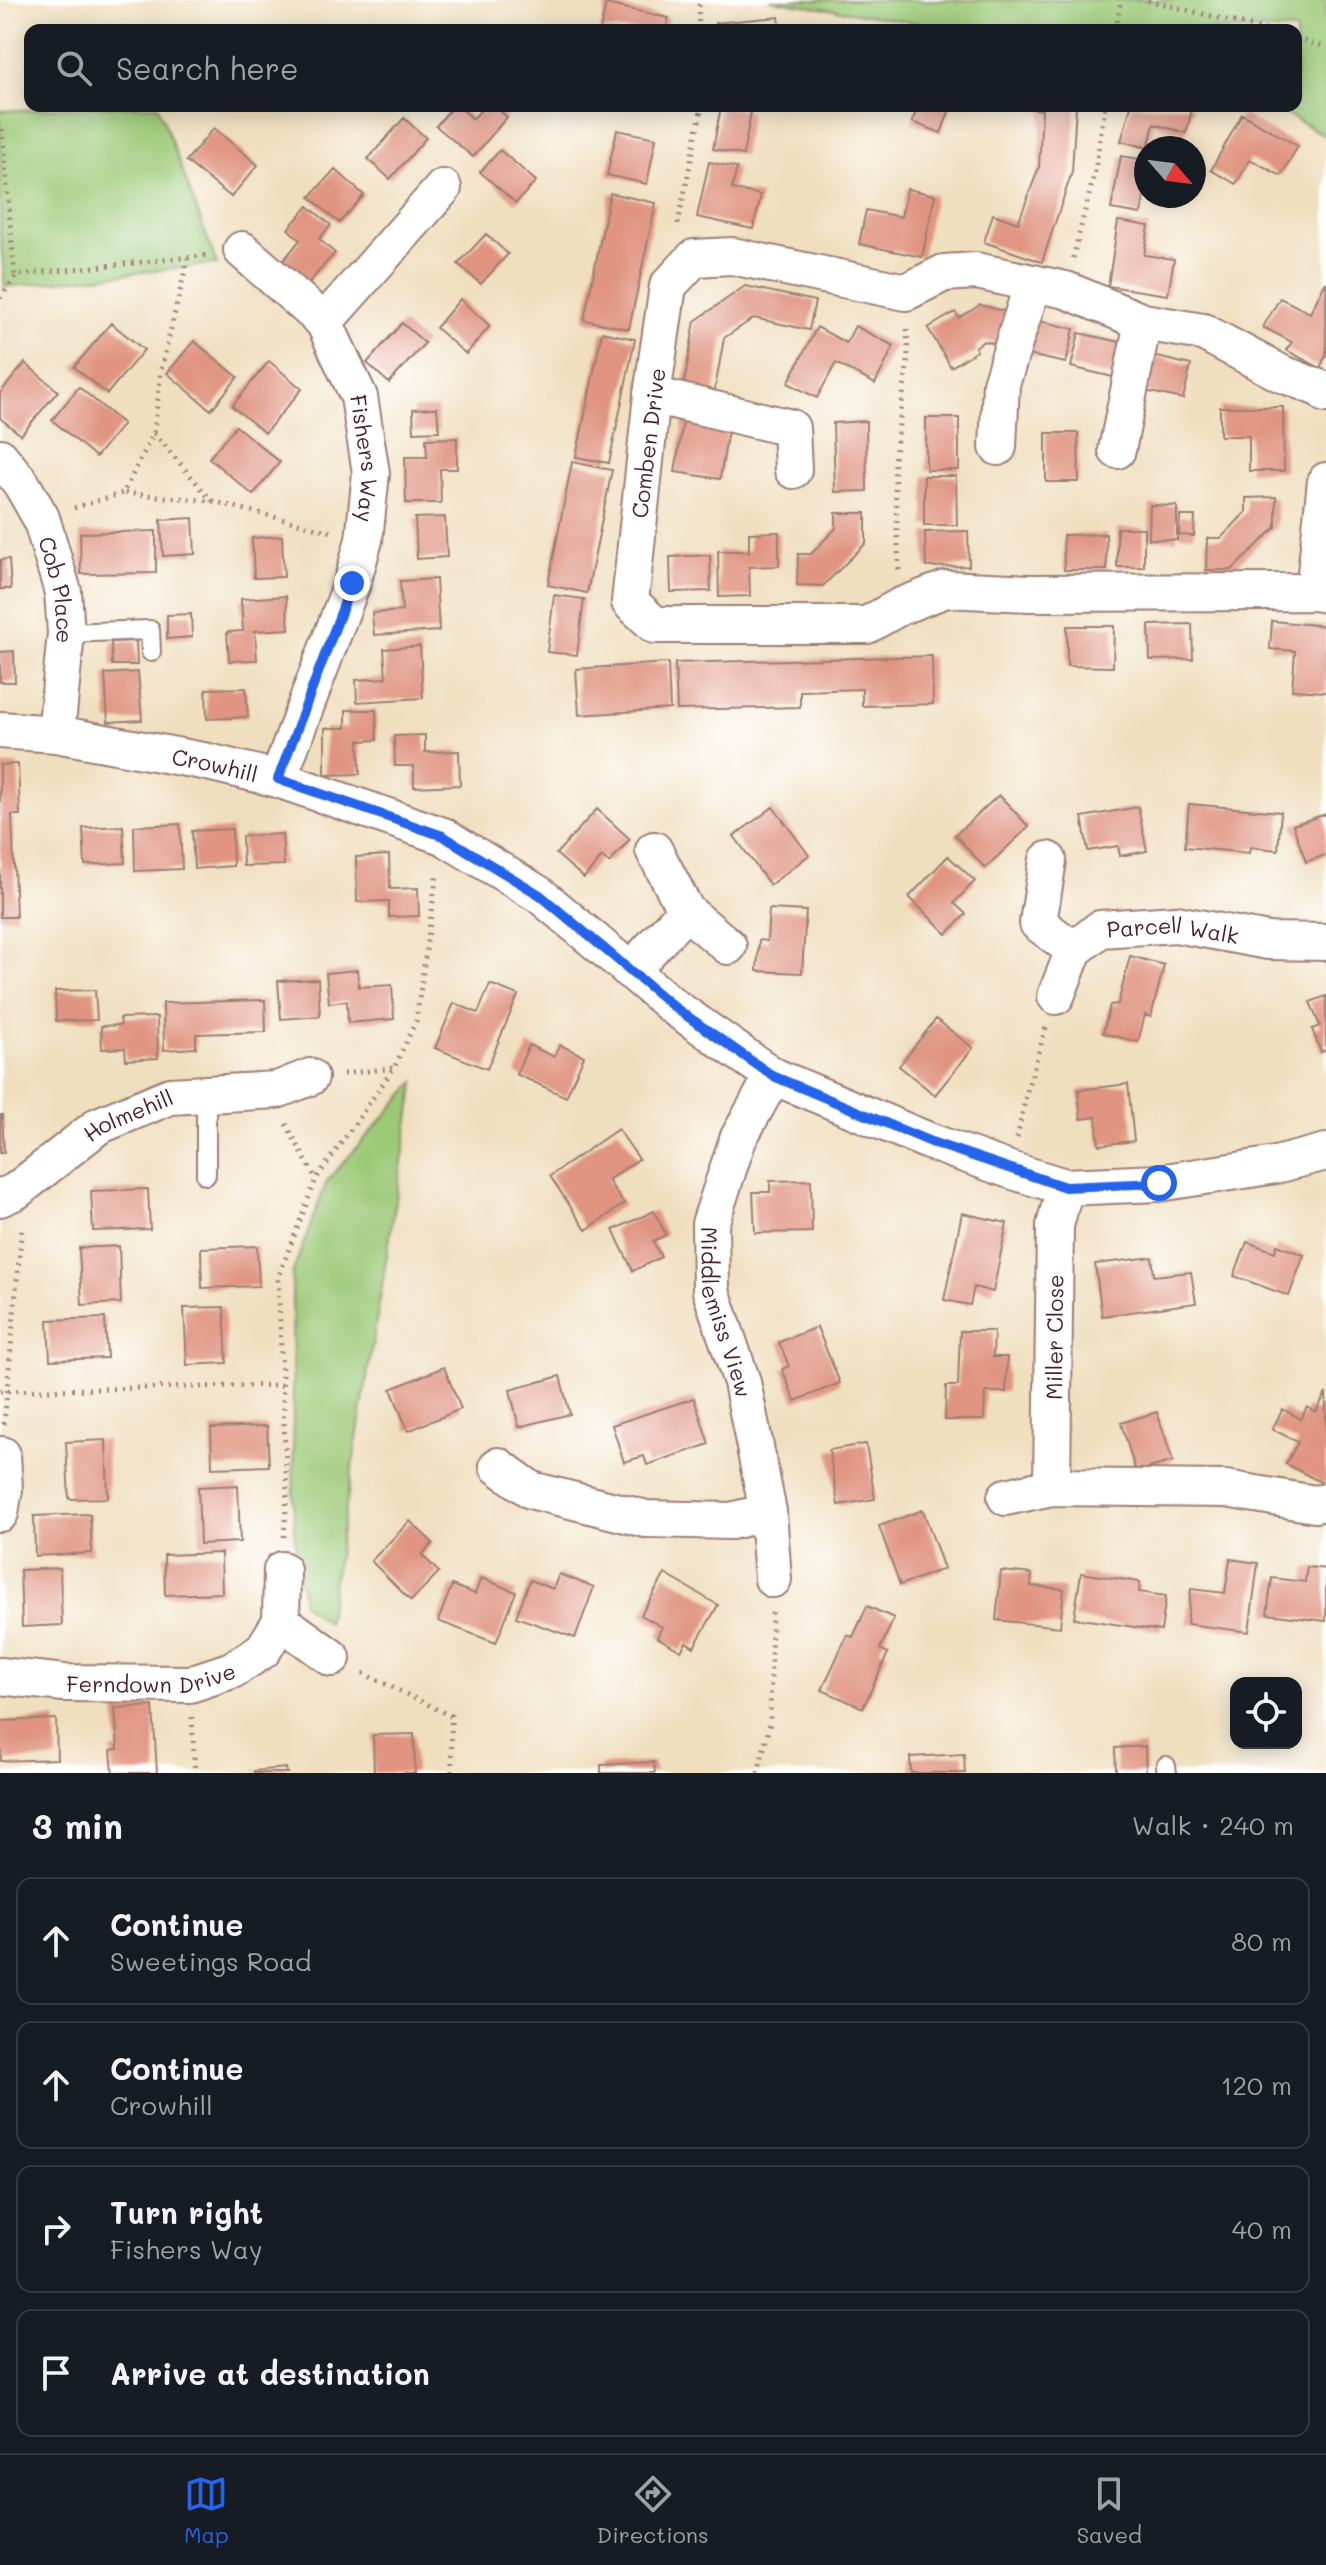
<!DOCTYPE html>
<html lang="en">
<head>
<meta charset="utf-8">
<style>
	body { margin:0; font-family:Mali,sans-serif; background:#20242c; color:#f1f3f6 }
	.controls { position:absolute; right:24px; bottom:24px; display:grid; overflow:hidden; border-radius:16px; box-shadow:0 4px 20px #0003 }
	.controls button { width:72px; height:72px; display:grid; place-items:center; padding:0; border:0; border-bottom:2px solid #363941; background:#171b24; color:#f1f3f6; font:40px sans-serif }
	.compass { position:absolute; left:1134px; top:136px; width:72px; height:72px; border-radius:50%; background:#171b24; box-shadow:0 4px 20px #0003; rotate:118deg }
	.stop { position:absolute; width:24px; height:24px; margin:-18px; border:6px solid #2563eb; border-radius:50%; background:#fff }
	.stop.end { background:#2563eb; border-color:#fff; box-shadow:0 2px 8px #0008 }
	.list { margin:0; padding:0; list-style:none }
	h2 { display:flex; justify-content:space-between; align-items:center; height:104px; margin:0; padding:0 32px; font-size:34px }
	h2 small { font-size:26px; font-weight:400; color:#9ea1a6 }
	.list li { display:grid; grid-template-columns:52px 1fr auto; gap:24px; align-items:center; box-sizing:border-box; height:128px; margin:0 16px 16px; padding:0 16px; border:2px solid #363941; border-radius:16px }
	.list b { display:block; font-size:30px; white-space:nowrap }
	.list p { margin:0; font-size:26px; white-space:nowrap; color:#9ea1a6 }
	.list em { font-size:26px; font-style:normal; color:#9ea1a6 }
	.icon { flex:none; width:44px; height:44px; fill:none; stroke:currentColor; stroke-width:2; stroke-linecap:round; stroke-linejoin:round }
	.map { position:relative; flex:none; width:1326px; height:1773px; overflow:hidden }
	.search { position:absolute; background:#171b24; box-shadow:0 4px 20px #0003; left:24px; right:24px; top:24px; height:88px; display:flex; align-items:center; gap:20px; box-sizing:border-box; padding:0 28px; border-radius:16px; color:#9ea1a6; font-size:30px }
	.sheet { height:680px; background:#171b24 }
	nav { display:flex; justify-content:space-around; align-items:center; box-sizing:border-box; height:112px; border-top:2px solid #363941; background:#171b24; font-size:22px; color:#9ea1a6 }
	nav a { display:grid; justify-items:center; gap:4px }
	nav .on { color:#2563eb }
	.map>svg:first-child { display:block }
	.green { fill:#9bc976; stroke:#727450; stroke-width:2 }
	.building { fill:#e09481 }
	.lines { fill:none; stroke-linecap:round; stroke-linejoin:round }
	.service-casing { stroke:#9d7f75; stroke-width:22 }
	.minor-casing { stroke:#9d7f75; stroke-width:40 }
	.path { stroke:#9d7f75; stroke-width:5; stroke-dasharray:2 6; stroke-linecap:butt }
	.service { stroke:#fff; stroke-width:18 }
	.minor { stroke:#fff; stroke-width:36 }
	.route { stroke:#2563eb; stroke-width:10 }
	.labels { text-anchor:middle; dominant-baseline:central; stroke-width:7; stroke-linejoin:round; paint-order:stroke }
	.street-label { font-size:22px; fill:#4a1f2b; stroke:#fff }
</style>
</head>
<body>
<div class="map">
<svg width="1326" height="1773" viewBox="0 0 1326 1773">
	<rect width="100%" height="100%" fill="#fff"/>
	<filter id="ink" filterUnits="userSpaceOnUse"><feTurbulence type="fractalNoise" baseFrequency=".0125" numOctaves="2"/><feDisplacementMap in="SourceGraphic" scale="16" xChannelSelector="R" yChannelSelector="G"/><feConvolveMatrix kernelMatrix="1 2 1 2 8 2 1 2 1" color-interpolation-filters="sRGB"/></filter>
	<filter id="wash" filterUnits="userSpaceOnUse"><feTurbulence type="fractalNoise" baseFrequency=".006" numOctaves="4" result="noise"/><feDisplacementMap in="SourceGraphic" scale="32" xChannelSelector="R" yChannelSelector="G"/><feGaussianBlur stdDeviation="1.8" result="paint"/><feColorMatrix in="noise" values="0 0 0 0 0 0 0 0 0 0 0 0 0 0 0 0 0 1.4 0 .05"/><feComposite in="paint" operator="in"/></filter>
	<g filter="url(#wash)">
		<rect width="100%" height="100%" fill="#f0dfbf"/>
		<!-- green -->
		<path class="green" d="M770,0H1326V136L1271,106H1296V30H944L937,26Z
			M94,106H158L217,264L5,287L0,234V111Z
			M415,1082L327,1623L303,1604L294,1531L292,1274L327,1181Z"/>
		<g id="blocks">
			<!-- building -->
			<path class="building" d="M606,4L669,18L666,30H600Z
				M779,17L780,30H716L715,23Z
				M453,106H459L473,119L484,106H495L507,117L473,157L436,126Z
				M721,106L751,112L743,155L713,149Z
				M918,106H951L941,133L912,122Z
				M1028,106H1076L1072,172L1042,262L984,242L993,214L1018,223L1039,167L1042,110L1028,108Z
				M1131,106H1193L1186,133L1154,124L1148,148L1121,141Z
				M1242,114L1298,146L1281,176L1250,159L1236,184L1211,170Z
				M404,118L426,138L390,179L368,159Z
				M214,128L258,165L231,197L186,161Z
				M617,130L656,138L647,184L607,175Z
				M500,150L536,181L516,203L480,172Z
				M1121,156L1146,160V188L1141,214L1111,209Z
				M709,162L737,168L732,189L761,195L753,229L697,217Z
				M335,169L364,195L339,223L310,197Z
				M907,189L935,195L922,257L859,244L866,210L901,217Z
				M610,193L656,203L629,329L584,320Z
				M308,206L331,225L319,239L335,253L304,288L279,266L300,240L288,229Z
				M1118,221L1149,226L1144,255L1174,259L1168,295L1108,286Z
				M486,234L508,254L481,284L458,264Z
				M1326,282V355L1320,368L1286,350L1292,342L1263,327L1280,298L1310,313Z
				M745,286L815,301L809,330L754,318L724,338L714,394L683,389L695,321Z
				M460,299L490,326L466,354L436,328Z
				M980,305L1008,312L1000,345L984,341L975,347L977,351L951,367L928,328L955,312L959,318Z
				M1032,319L1074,329L1066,363L1024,354Z
				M111,323L144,350L107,394L74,367Z
				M402,323L425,343L389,383L367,363Z
				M855,326L894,346L875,384L836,363L817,398L788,383L817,327L846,343Z
				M602,332L635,339L609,463L576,457Z
				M1079,333L1120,342L1113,377L1071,367Z
				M194,341L238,377L211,410L167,373Z
				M1149,355L1191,365L1183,399L1141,390Z
				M269,361L302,389L265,433L232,406Z
				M25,363L58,391L21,435L0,418V393Z
				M79,387L123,424L96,457L52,420Z
				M1220,407H1283L1284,471H1249V436H1220Z
				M437,408L439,431L414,432L413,409Z
				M684,416L729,424L720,479L675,472Z
				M926,418H959V470H926Z
				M866,421L867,491L835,492L833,423Z
				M236,426L280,462L253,495L209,458Z
				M1046,433H1078L1079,482H1046Z
				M457,438V469H440L441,503H406L405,457H427L426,439Z
				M572,462L612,470L587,593L548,585Z
				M924,476H956L957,525H924Z
				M1276,497V527L1232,570H1206L1207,538H1221L1246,512V498Z
				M1150,505L1177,506V540L1149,539Z
				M836,513H866V543L823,586L797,585L798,554H811L836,528Z
				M1180,516H1195L1194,536L1179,535Z
				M445,517L447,557L417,559L415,518Z
				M193,518L195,554L163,556L161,520Z
				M1117,528H1144V567H1117Z
				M156,531V573L81,574L80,533Z
				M968,531L969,566L926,567L925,532Z
				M779,532V566L749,567L750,596L719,597L718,551H749V533Z
				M1106,534L1107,570H1064L1063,535Z
				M282,536L284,577L254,578L252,538Z
				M710,555L711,591L671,592L670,557Z
				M9,559L11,589H0V560Z
				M436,579L439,631L374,635L372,613L402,611L400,581Z
				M554,595L584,599L577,655L547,652Z
				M286,596L289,629L255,631L257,660L229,661L227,632L243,631L241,599Z
				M191,614L192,637L167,639V615Z
				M1272,621L1326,626V692L1292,690L1295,651L1270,649Z
				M1192,624L1193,659L1150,660L1149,625Z
				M1067,626H1114L1113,667L1067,666Z
				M136,641L137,665H112L111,642Z
				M420,646L423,698L357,702L356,680L386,678L384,649Z
				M14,651L15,682H0V652Z
				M932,656L933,704L862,706V689L800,691V707L677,710L675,663Z
				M668,663L670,709L579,715L576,669Z
				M138,672L142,720L108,722L105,674Z
				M246,688L248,717L207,719L206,689Z
				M346,710H376L377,740L359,741L360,774L325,775V728H346Z
				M425,735V752L459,751L460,785L414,787V766H395L394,736Z
				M18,764L20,815H12L16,917H0V765Z
				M999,795L1029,827L985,868L955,835Z
				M1189,804L1281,812L1278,850L1250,847L1249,853L1185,847Z
				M773,807L809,855L770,885L734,836Z
				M1138,807L1147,851L1120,856L1118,846L1088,851L1082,817Z
				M597,809L630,839L609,863L602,857L584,878L556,854Z
				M1326,814V855L1306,862L1293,825Z
				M180,824L182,869L135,871L134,826Z
				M123,826L125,863L85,865L83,828Z
				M232,829L233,866L194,869L192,831Z
				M282,834L284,865L243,866L242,836Z
				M389,855L390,889L418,888L419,916L389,917V901L357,902L356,857Z
				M948,856L975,881L954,903L966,914L947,934L909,897Z
				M769,909L806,911L802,973L757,971L759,940L767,941Z
				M1130,956L1164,965L1151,1017L1145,1015L1138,1042L1103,1033L1110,1005L1118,1004Z
				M357,970L359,987L392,985L394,1019L348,1023L347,1001L329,1003L326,973Z
				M318,979L320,1016L281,1019L278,981Z
				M490,984L518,995L487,1069L435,1048L454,1003L478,1013Z
				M95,990L97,1020L56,1021L55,991Z
				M1326,996V1050L1321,1052L1312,1029L1320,1026L1310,1002Z
				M265,1000L266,1032L196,1034V1048L164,1050L163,1003Z
				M157,1017L158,1058L126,1060L125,1048L102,1049L101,1026L121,1025L120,1018Z
				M936,1019L973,1048L935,1095L899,1066Z
				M529,1045L554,1057L560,1045L584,1056L566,1097L516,1074Z
				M1128,1084L1134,1141L1099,1145L1096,1117L1081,1119L1078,1090Z
				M0,1115H2L4,1153H0Z
				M618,1129L639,1159L608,1180L624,1204L586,1230L550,1176Z
				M811,1180L812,1232L755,1233L753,1192H770V1181Z
				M148,1189L150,1229L93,1231L91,1191Z
				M654,1211L666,1235L653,1241L661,1257L633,1271L613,1230Z
				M962,1213L1007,1223L993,1292L974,1287L970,1305L944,1300Z
				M1247,1242L1275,1252L1277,1245L1304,1255L1289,1296L1234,1276Z
				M119,1246L121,1303L82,1305L79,1248Z
				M257,1246L259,1286L202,1288L201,1248Z
				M1152,1257L1154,1276L1191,1272L1196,1303L1102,1316L1095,1264Z
				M224,1307L227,1363L187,1365L184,1308Z
				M105,1318L107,1358L50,1360L48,1320Z
				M817,1327L840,1383L795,1401L782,1369L789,1366L779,1342Z
				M960,1331H994L993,1357H1007L1006,1392H985L984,1420H945L946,1386H958Z
				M444,1367L461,1409L408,1431L391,1389Z
				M560,1376L570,1414L519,1427L510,1390Z
				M1326,1393V1485L1286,1464L1298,1442L1272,1429L1283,1409L1301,1419L1307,1407L1316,1412Z
				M694,1398L709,1444L647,1465L644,1456L624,1462L612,1425Z
				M1157,1412L1173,1461L1136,1472L1121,1423Z
				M267,1426L269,1466L212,1468L211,1428Z
				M106,1440L108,1498L69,1499L66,1442Z
				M866,1444L875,1499L838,1505L829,1450Z
				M238,1485L240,1542L200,1544L198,1487Z
				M923,1510L944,1569L900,1585L879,1526Z
				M90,1514L92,1553L35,1556L34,1516Z
				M410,1521L433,1543L422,1555L439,1572L411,1601L371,1561Z
				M221,1553L222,1593L165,1595L164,1555Z
				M1230,1559L1258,1563L1249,1632L1187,1624L1191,1589L1225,1593Z
				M1307,1567L1326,1569V1621L1267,1614L1272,1578L1305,1582Z
				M60,1568L62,1625L22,1627L20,1570Z
				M1001,1571L1032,1574L1031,1586L1064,1589L1060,1627L996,1620Z
				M1081,1573L1140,1582L1139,1592L1166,1596L1161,1631L1074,1618Z
				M559,1574L594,1587L575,1638L516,1617L530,1580L553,1589Z
				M665,1574L718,1605L694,1647L686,1642L681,1651L657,1637L662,1627L641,1615Z
				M481,1578L516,1592L496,1643L438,1621L452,1585L475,1594Z
				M867,1606L894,1618L880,1649L888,1653L863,1708L822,1690L847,1635L853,1637Z
				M153,1706L157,1773H113L111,1750L118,1749L115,1708Z
				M56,1719L57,1759L1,1761L0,1721Z
				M414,1734L415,1773H374L373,1735Z
				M1145,1746L1146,1773H1116L1115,1748Z
				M964,1754L965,1773H911L910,1757Z
				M654,1762L655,1773H601V1765Z
				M286,1768L287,1773H254V1771Z"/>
		</g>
	</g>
	<g filter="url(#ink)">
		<use href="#blocks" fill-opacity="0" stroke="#9d7f75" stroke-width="2"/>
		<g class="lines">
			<!-- service casing -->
			<g class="service-casing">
				<path id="service" d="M66,633L150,630L151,652
					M206,1175V1094
					M1166,1766L1167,1773"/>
			</g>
			<!-- minor casing -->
			<g class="minor-casing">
				<g id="minor">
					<path id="s1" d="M242,250L324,322L359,397L371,473L364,540L352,583L278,779"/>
					<path d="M324,322L443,188"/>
					<path d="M1326,394L1324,390L1280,373L1203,332L1143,322L1066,290L976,271L944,273L906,292L732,256L694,258L668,286L652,395L630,602L655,625H867L901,606L946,589L1030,593L1314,592L1326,594"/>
					<path d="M652,395L791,428L793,470"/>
					<path d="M998,447L1001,384L1033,283"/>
					<path d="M1117,450L1143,322"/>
					<path id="s2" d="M0,457L21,483L41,518L63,592L66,633L56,734"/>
					<path d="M1314,592L1326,481"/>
					<path id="s3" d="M0,730L56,734L208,762L278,779L443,836L540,895L674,1007L773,1076L931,1142L1010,1170L1065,1187L1159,1183L1276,1165L1326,1152"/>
					<path d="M654,850L686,911L728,946"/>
					<path d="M1048,860L1038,923L1074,950"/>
					<path d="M630,971L686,911"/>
					<path id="s4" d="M1056,996L1074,950L1100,929L1176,924L1268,941L1326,942"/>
					<path id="s5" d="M773,1076L738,1139L710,1224L711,1291L742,1382L768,1512L773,1579"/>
					<path id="s6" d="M0,1198L16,1191L98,1126L170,1096L277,1090L310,1077"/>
					<path d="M498,1466L531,1490L646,1519L731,1521L768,1512"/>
					<path id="s7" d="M1052,1487L1055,1226L1065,1187"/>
					<path d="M1006,1497L1052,1487L1226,1489L1315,1504L1326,1502"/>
					<path d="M0,1513L4,1489L2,1455"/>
					<path d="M281,1621L332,1658"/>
					<path id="s8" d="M0,1676L64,1683L190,1684L232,1670L263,1650L281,1621L282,1570"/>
				</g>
			</g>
			<!-- path -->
			<path class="path" d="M1148,0L1266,30
				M699,30L698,7L702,0
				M1116,30L1121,0
				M1296,39L1326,47
				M2,129L15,278
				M678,224L702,106
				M188,258L161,370L154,433L123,493L212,501L332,532
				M1073,258L1095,171L1105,106
				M0,298L17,275L210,255
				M154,433L212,501
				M74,508L123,493
				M899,570L894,461L908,360L907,325
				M343,1074L393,1068
				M286,1124L316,1179
				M1017,1138L1027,1091L1046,1027
				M0,1391L283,1385
				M4,1424L22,1226
				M284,1537L287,1495L278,1278L316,1179L394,1068L416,1021L437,873
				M363,1673L451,1716L452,1773
				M192,1717L195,1773
				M758,1773L770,1723L772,1612"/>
			<!-- service -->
			<use href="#service" class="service"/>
			<!-- minor -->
			<use href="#minor" class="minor"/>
		</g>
	</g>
	<g class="lines" filter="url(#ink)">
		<!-- route -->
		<path class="route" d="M352,583L278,779L443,836L540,895L674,1007L773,1076L931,1142L1065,1187L1159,1183"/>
	</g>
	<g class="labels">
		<!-- street labels -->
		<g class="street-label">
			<text transform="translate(648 443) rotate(-83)">Comben Drive</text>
			<text stroke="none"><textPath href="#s1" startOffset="254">Fishers Way</textPath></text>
			<text stroke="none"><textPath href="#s2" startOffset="148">Cob Place</textPath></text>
			<text stroke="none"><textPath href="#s3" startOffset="218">Crowhill</textPath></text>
			<text stroke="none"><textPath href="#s4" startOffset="156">Parcell Walk</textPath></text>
			<text stroke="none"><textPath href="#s6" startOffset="154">Holmehill</textPath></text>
			<text stroke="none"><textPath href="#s5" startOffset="252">Middlemiss View</textPath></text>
			<text stroke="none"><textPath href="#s7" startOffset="150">Miller Close</textPath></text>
			<text stroke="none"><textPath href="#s8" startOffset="152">Ferndown Drive</textPath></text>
		</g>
	</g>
</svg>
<div class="controls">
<button><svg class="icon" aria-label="locate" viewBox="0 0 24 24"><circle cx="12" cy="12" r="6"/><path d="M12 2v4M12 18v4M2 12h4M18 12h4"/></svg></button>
</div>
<svg class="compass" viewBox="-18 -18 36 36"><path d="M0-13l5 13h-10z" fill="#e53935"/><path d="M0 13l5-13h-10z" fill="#9ea1a6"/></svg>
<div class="stop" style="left:1159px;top:1183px"></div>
<div class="stop end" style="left:352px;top:583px"></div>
<div class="search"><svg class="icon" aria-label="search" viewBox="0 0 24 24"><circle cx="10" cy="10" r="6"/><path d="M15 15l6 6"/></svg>Search here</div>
</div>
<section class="sheet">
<h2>3 min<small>Walk · 240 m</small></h2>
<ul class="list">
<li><svg class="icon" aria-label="ahead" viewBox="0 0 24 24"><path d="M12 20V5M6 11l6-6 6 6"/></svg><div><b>Continue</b><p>Sweetings Road</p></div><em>80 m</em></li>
<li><svg class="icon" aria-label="ahead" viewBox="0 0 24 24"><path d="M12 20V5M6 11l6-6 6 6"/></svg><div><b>Continue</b><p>Crowhill</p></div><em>120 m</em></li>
<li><svg class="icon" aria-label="right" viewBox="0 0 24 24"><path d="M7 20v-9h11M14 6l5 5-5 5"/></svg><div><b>Turn right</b><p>Fishers Way</p></div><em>40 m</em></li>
<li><svg class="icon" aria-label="arrive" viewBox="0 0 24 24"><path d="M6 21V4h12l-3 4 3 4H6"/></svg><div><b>Arrive at destination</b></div></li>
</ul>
</section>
<nav>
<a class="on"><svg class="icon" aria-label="map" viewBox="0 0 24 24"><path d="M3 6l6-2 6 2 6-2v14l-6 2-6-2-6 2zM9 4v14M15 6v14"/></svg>Map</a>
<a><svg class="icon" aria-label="directions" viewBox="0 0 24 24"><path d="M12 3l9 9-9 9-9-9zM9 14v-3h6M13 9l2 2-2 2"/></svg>Directions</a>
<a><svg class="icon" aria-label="saved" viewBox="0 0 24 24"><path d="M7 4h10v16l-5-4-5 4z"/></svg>Saved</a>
</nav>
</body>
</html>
